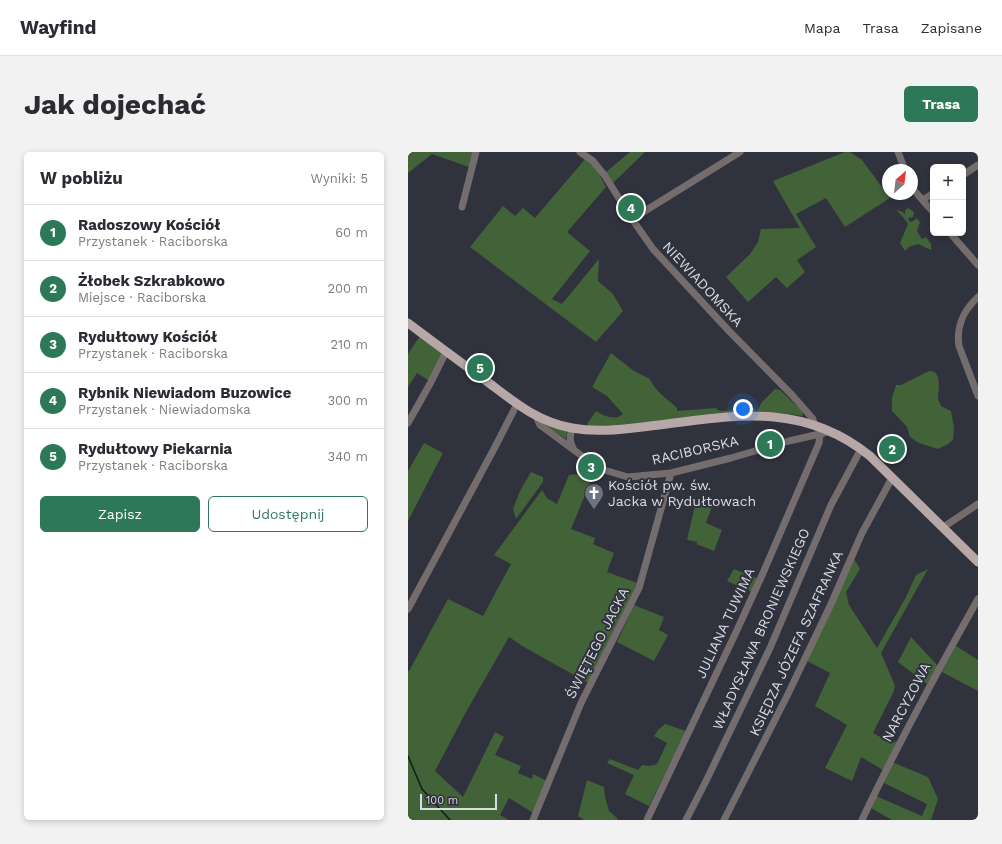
<!DOCTYPE html>
<html lang="pl">
<head>
<meta charset="utf-8">
<style>
	body { margin:0; font-family:"Work Sans",sans-serif; background:#f2f2f3; color:#2b2b33 }
	.controls { position:absolute; right:12px; top:12px; display:grid; overflow:hidden; border-radius:6px; box-shadow:0 2px 6px #0003 }
	.controls button { width:36px; height:36px; display:grid; place-items:center; padding:0; border:0; border-bottom:1px solid #e1e1e2; background:#fff; color:#2b2b33; font:20px sans-serif }
	.compass { position:absolute; left:474px; top:12px; width:36px; height:36px; border-radius:50%; background:#fff; box-shadow:0 2px 6px #0003; rotate:28deg }
	.scale { position:absolute; left:12px; bottom:10px; width:77px; box-sizing:border-box; padding-left:4px; border:2px solid #dadce4; border-top:0; font-size:11px; line-height:14px; white-space:nowrap; color:#dadce4; -webkit-text-stroke:3px #30323e; paint-order:stroke }
	.you { position:absolute; left:335px; top:257px; width:14px; height:14px; margin:-10px; border:3px solid #fff; border-radius:50%; background:#1a73e8; box-shadow:0 0 0 6px #1a73e833 }
	.badge { display:grid; place-items:center; width:26px; height:26px; border-radius:50%; background:#2d7957; color:#fff; font-size:13px; font-weight:700 }
	.pin { position:absolute; translate:-50% -50%; border:2px solid #fff; box-shadow:0 1px 4px #0006 }
	.list { margin:0; padding:0; list-style:none }
	h2 { display:flex; justify-content:space-between; align-items:center; height:52px; margin:0; padding:0 16px; font-size:17px }
	h2 small { font-size:13px; font-weight:400; color:#7c7c81 }
	.list li { display:grid; grid-template-columns:26px 1fr auto; gap:12px; align-items:center; box-sizing:border-box; height:56px; padding:0 16px; border-top:1px solid #e1e1e2 }
	.list b { display:block; font-size:15px; white-space:nowrap }
	.list p { margin:0; font-size:13px; white-space:nowrap; color:#7c7c81 }
	.list em { font-size:13px; font-style:normal; color:#7c7c81 }
	.actions { display:flex; gap:8px; padding:12px 16px }
	.actions a { flex:1; padding:9px 0; border:1px solid #2d7957; border-radius:6px; text-align:center; font-size:14px; color:#2d7957 }
	.actions .main { background:#2d7957; color:#fff }
	.map { position:relative; flex:none; width:570px; height:668px; overflow:hidden; border-radius:6px }
	header { display:flex; align-items:center; gap:24px; box-sizing:border-box; height:56px; padding:0 20px; background:#fff; border-bottom:1px solid #e1e1e2 }
	header strong { font-size:19px }
	nav { display:flex; gap:22px; margin-inline-start:auto; font-size:14px }
	.intro { display:flex; align-items:center; justify-content:space-between; box-sizing:border-box; height:96px; padding:0 24px }
	h1 { margin:0; font-size:28px }
	.button { padding:10px 18px; border-radius:6px; background:#2d7957; color:#fff; font-size:14px; font-weight:700 }
	main { display:flex; gap:24px; padding:0 24px }
	aside { flex:1; background:#fff; border-radius:6px; box-shadow:0 2px 6px #0003 }
	.map>svg:first-child { display:block }
	.green { fill:#426238 }
	.lines { fill:none; stroke-linecap:round; stroke-linejoin:round }
	.stream { stroke:#0c1d1d; stroke-width:1.5 }
	.minor { stroke:#756d6d; stroke-width:7 }
	.major { stroke:#b7a7a7; stroke-width:9 }
	.labels { text-anchor:middle; dominant-baseline:central; stroke-width:4; stroke-linejoin:round; paint-order:stroke }
	.street-label { font-size:14px; fill:#dadce4; stroke:#30323e }
	.poi-label { font-size:14px; fill:#dadce4; stroke:#30323e; text-anchor:start }
</style>
</head>
<body>
<header>
<strong>Wayfind</strong>
<nav><a>Mapa</a><a>Trasa</a><a>Zapisane</a></nav>
</header>
<div class="intro"><h1>Jak dojechać</h1><a class="button">Trasa</a></div>
<main>
<aside>
<h2>W pobliżu<small>Wyniki: 5</small></h2>
<ul class="list">
<li><span class="badge">1</span><div><b>Radoszowy Kościół</b><p>Przystanek · Raciborska</p></div><em>60 m</em></li>
<li><span class="badge">2</span><div><b>Żłobek Szkrabkowo</b><p>Miejsce · Raciborska</p></div><em>200 m</em></li>
<li><span class="badge">3</span><div><b>Rydułtowy Kościół</b><p>Przystanek · Raciborska</p></div><em>210 m</em></li>
<li><span class="badge">4</span><div><b>Rybnik Niewiadom Buzowice</b><p>Przystanek · Niewiadomska</p></div><em>300 m</em></li>
<li><span class="badge">5</span><div><b>Rydułtowy Piekarnia</b><p>Przystanek · Raciborska</p></div><em>340 m</em></li>
</ul>
<div class="actions"><a class="main">Zapisz</a><a>Udostępnij</a></div>
</aside>
<div class="map">
<svg width="570" height="668" viewBox="0 0 570 668">
	<rect width="100%" height="100%" fill="#30323e"/>
	<!-- green -->
	<path class="green" d="M0,0H65L61,15L24,2L0,21Z
		M222,0H237L205,31L198,20Z
		M437,0H442L454,8L482,46L437,75L418,46L388,62L408,95L389,108L397,120L379,136L368,125L340,150L318,125L342,102L350,90L353,77L392,76L365,29Z
		M178,6L186,13L198,35L159,80L182,99L144,147L154,152L191,107L190,129L205,142L215,159L188,190L62,95L95,54L107,64L115,56L127,66Z
		M500,56L506,60L505,65L500,66L502,70L507,68L508,66L512,70L509,79L514,87L518,85L523,92V98L510,92L501,95L497,99L492,91L500,72L495,65L488,58L495,60L497,63V58Z
		M14,181L38,200L23,230L9,221L0,235V202Z
		M203,201L226,219L242,227C247,239 257,245 267,254L269,256V259L308,256L310,258L314,259L343,256L348,257L347,259H345L311,263L213,275L180,274L179,272L188,259C196,264 207,269 215,262L199,244L184,235Z
		M521,219L527,220L530,225L531,233L530,247L533,254L543,259L546,275L545,288L540,292L530,297L511,291L502,285L499,275L484,259V246L488,233H493Z
		M367,237L372,238L394,259L395,263L394,264L382,262L349,259L354,250Z
		M141,273L159,279V282L158,287L140,275Z
		M16,291L35,301L0,369V319Z
		M179,307L189,314L163,377L187,386L185,392L206,401L199,420L232,432L182,532L116,495L101,485L58,560L27,619L55,645L87,580L96,585L87,603L113,614L110,621L124,627L125,622L139,629L127,662L101,646L92,663L101,668H0V519H1L40,447L75,464L103,412L86,403L134,338L139,346L149,352L161,323L171,322Z
		M123,320L135,325V330L108,367L105,357L112,339Z
		M288,349L305,352L298,371L314,378L306,399L288,392L290,390L279,388Z
		M446,407L452,417L438,440L441,453L469,496L498,445L508,423L520,417L473,501L487,534L485,541L465,581L483,591L489,589L475,618L453,605L444,629L417,616L439,573L407,554L422,521L399,509Z
		M326,417L351,427L344,440L319,429Z
		M226,453L256,465L251,478L260,483L246,509L209,490Z
		M503,485L530,514L519,532L490,510Z
		M548,494L570,508V539L534,520Z
		M257,572L278,579L241,654L217,642L226,623L199,611L202,607L230,618L234,613L242,614L249,612L259,591L246,584L251,577Z
		M484,610L520,625L530,647L523,668H484L463,656L468,644L514,664L519,652L476,631Z
		M179,628L196,635L197,645L201,659L209,666V668H176L170,664Z"/>
	<g class="lines">
		<!-- stream -->
		<path class="stream" d="M0,604L14,637L42,668"/>
		<!-- minor -->
		<path class="minor" d="M172,0L185,9L197,24L224,67L245,97L321,179L384,243L405,267L406,273
			M490,0L497,18
			M555,23L570,13
			M504,36L525,60
			M515,48L525,41
			M54,55L68,0
			M224,67L332,0
			M542,81L570,113
			M570,145C555,159 548,174 551,194L570,244
			M128,264L132,273L174,304L196,318L220,325L263,321L323,306L381,289L416,281
			M0,271L23,230L38,200
			M164,276C162,285 161,288 165,296
			M535,376L540,372L570,352
			M0,457L87,295L109,252
			M125,668L173,551L231,436L263,321
			M239,668L330,476L355,421L411,291L412,282
			M278,668L298,629L362,496L423,353L453,297
			M316,668L380,542L423,452L454,381L484,326
			M454,668C489,593 529,520 570,447"/>
		<!-- major -->
		<path class="major" d="M0,171C24,189 48,207 73,225C103,247 126,269 164,276C190,281 216,277 242,274C322,264 393,248 462,304L570,410"/>
	</g>
	<!-- icons -->
	<defs>
		<g id="church-pin" transform="scale(1)"><path d="M0 17L-7.5 6A9.5 9.5 0 1 1 7.5 6Z" fill="#6b7280" stroke="#30323e"/><path d="M-1.2-6h2.4v3.5h3.3v2.4h-3.3V6h-2.4V-.1h-3.3v-2.4h3.3Z" fill="#fff"/></g>
	</defs>
	<g fill-rule="evenodd">
		<use href="#church-pin" x="186" y="341"/>
	</g>
	<g class="labels">
		<!-- street labels -->
		<g class="street-label">
			<text transform="translate(295 132) rotate(47)">NIEWIADOMSKA</text>
			<text transform="translate(287 298) rotate(-13)">RACIBORSKA</text>
			<text transform="translate(317 471) rotate(-65)">JULIANA TUWIMA</text>
			<text transform="translate(353 477) rotate(-66)">WŁADYSŁAWA BRONIEWSKIEGO</text>
			<text transform="translate(189 491) rotate(-63)">ŚWIĘTEGO JACKA</text>
			<text transform="translate(388 491) rotate(-65)">KSIĘDZA JÓZEFA SZAFRANKA</text>
			<text transform="translate(498 550) rotate(-62)">NARCYZOWA</text>
		</g>
		<!-- poi labels -->
		<g class="poi-label">
			<text x="200" y="333">Kościół pw. św.<tspan x="200" dy="16">Jacka w Rydułtowach</tspan></text>
		</g>
	</g>
</svg>
<div class="controls">
<button>+</button>
<button>−</button>
</div>
<svg class="compass" viewBox="-18 -18 36 36"><path d="M0-13l5 13h-10z" fill="#e53935"/><path d="M0 13l5-13h-10z" fill="#7c7c81"/></svg>
<div class="scale">100 m</div>
<div class="you"></div>
<div class="pin badge" style="left:362px;top:292px">1</div>
<div class="pin badge" style="left:484px;top:297px">2</div>
<div class="pin badge" style="left:183px;top:315px">3</div>
<div class="pin badge" style="left:223px;top:56px">4</div>
<div class="pin badge" style="left:72px;top:216px">5</div>
</div>
</main>
</body>
</html>
